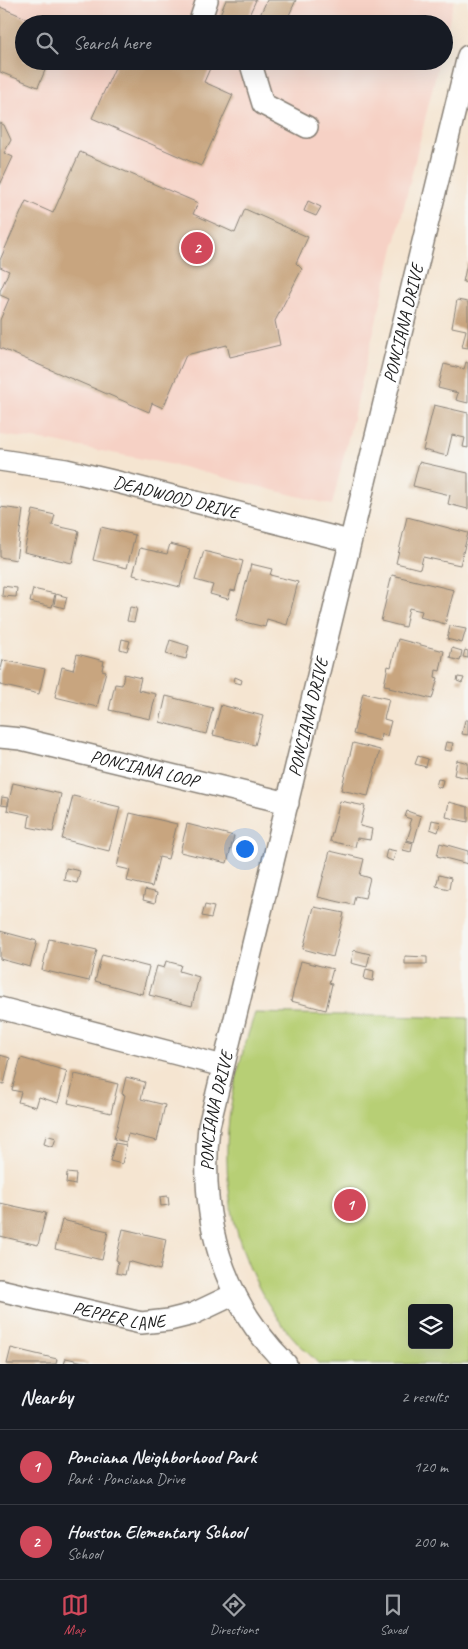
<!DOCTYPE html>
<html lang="en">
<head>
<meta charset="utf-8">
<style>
	body { margin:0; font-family:Caveat,sans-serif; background:#242831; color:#f1f3f6 }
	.controls { position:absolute; right:15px; bottom:15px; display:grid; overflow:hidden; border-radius:5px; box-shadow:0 5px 20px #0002 }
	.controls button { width:45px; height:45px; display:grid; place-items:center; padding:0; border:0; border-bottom:1px solid #363941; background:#171b24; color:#f1f3f6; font:25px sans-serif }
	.you { position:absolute; left:244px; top:848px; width:18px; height:18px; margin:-12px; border:4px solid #fff; border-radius:50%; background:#1a73e8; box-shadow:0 0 0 8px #1a73e833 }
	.badge { display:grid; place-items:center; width:32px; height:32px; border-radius:50%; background:#d1495b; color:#fff; font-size:16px; font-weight:700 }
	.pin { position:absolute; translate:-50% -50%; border:2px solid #fff; box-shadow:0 1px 5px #0006 }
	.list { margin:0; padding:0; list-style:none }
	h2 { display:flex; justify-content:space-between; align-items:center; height:65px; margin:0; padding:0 20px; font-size:21px }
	h2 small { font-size:16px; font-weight:400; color:#9ea1a6 }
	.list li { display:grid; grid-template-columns:32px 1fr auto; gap:15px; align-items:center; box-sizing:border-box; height:75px; padding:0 20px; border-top:1px solid #363941 }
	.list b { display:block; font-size:19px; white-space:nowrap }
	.list p { margin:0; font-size:16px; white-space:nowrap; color:#9ea1a6 }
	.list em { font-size:16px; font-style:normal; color:#9ea1a6 }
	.icon { flex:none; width:28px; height:28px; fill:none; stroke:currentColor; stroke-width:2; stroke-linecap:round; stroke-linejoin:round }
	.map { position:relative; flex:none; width:468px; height:1364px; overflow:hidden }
	.search { position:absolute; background:#171b24; box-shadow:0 5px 20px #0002; left:15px; right:15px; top:15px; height:55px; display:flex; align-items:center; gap:12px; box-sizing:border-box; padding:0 18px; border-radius:28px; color:#9ea1a6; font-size:19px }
	.sheet { height:215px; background:#171b24 }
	nav { display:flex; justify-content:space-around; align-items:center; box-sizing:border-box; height:70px; border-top:1px solid #363941; background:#171b24; font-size:14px; color:#9ea1a6 }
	nav a { display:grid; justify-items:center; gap:2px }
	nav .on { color:#d1495b }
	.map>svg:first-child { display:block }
	.built { fill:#f6d1c5 }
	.green { fill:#b7cf74; stroke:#6a7648; fill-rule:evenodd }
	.building { fill:#c8a57f }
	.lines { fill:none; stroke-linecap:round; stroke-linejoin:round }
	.minor-casing { stroke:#888076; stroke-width:24 }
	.minor { stroke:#fff; stroke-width:21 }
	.labels { text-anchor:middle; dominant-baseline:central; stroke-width:4.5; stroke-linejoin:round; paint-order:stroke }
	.street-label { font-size:18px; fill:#1c1c1c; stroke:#f6f6f2 }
</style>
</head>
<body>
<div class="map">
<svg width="468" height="1364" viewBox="0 0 468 1364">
	<rect width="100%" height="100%" fill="#f6f6f2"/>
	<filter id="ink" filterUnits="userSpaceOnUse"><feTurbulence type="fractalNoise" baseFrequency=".02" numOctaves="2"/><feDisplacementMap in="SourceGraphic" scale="10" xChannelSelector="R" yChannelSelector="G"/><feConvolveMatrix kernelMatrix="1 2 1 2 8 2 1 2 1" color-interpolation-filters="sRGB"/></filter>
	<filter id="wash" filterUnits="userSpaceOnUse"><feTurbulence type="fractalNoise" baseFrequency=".0096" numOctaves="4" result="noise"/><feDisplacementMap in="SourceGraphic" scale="20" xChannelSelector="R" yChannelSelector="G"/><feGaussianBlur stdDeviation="1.12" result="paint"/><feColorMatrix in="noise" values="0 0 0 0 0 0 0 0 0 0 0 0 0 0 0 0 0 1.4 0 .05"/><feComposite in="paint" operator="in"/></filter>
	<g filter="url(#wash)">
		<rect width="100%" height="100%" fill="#f5e5d1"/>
		<!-- built -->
		<path class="built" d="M0,0H454L444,40V24H24V61H439L332,505L179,466L50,441L0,435Z"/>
		<!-- green -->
		<path class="green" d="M255,1013L468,1018V1364H319C303,1348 286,1332 274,1313C233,1252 219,1177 231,1105C236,1073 245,1043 255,1013ZM412,1308H449V1345H412Z"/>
		<g id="blocks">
			<!-- building -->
			<path class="building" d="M226,0H256L245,24H229L218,19Z
				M267,0H296L285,24H256Z
				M0,7L40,24H24V61H49L38,87L0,72Z
				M118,61H200L211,66L204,82L233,95L201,166L92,118Z
				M0,123L4,125L11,140L4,153L13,157L0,185Z
				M80,152L198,203L193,214L235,233L245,209L308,237L296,263L302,269L275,321L280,345L230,357L227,345L186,355L163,408L152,403L149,412L0,348V320L9,299L0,295V291L9,271L0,267V260L26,201L53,213Z
				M308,201L321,207L316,216L304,211Z
				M467,263H468V283L463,282Z
				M457,300L468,302V348L462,347L466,330L452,327Z
				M466,362L468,363V403L456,400L458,393L438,388L444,364L464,369Z
				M434,405L468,413V448L463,447L465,438L452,435L447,456L423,450Z
				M419,462L468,473V509L448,504L450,495L413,486Z
				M0,507L23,510L16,560L0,557Z
				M33,510L55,515L52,525L79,531L72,563L24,552Z
				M407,517L468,533L460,565L423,557L420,569L396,563Z
				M101,527L135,535L127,568L93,560Z
				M170,544L190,549L180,587L133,575L140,548L167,554Z
				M204,551L243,561L235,591L231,590L228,599L210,594L213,585L195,580Z
				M251,564L272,569L270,575L298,582L287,625L267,619L265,627L236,620Z
				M392,575L454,590L445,624L420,617L422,611L409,608L405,627L381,621Z
				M3,586L17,588L16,597L2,596Z
				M33,589L55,594L52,607L30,602Z
				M56,594L67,597L64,608L54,605Z
				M130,607L137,608L134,622L127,621Z
				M450,626L466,629L462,643L447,639Z
				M122,639L130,641L127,651L120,649Z
				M398,639L444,651L440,671L436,670L435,677L438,678L432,699L389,688L390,686L384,685L388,666L391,667Z
				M170,640L189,646L186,659L166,654Z
				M452,648L462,651L460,661L450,658Z
				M465,650L468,651V658L463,657Z
				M77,654L104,661L102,670L106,671L97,707L55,697L62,667L73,670Z
				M3,660L45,669L39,694L0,685V674Z
				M124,674L141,678L138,690L156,694L150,719L109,710L115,684L122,685Z
				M235,677L242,680L241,684L234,682Z
				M458,677L464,678L462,683L457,681Z
				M363,693L389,699L384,719L391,721L387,736L381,734L380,741L353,734Z
				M166,696L213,708L206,734L160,722Z
				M221,705L263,716L255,745L213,735Z
				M465,720H468V735L462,734Z
				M446,742L453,743L451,751L444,750Z
				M353,743L380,750L368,796L341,790Z
				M418,756L428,759L426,767L415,764Z
				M457,760L468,763V778L454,775Z
				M438,779L443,780L441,788L436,786Z
				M13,783L61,794L53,832L28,827L30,815L7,810Z
				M73,796L120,807L109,851L62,839Z
				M2,797L8,798V806L1,805Z
				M340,801L365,806L360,826L372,829L370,840L357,838L355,847L330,841Z
				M449,802L468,807V822L446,817Z
				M407,811L421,816L414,842L407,840L411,827L409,824L411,819L405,817Z
				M130,813L177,824L168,859L159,857L152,887L127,881L130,870L117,867Z
				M432,820L441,822L438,832L430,829Z
				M187,824L234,836L227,863L180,852Z
				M406,841L413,843L411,852L403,850Z
				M440,843L468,851V864L437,856Z
				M387,849L396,851L393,861L385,858Z
				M330,851L364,859L360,875L370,878L365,898L355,896L353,905L318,897Z
				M66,868L80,871L77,883L64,880Z
				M439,875L451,878L449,889L436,886Z
				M145,890L157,893L155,903L143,900Z
				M205,905L214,907L211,918L202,916Z
				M314,907L344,913L333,957L303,949Z
				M0,931L37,941L30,967L0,959Z
				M49,939L97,950L89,981L42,970Z
				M354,950L370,954L367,967L351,963Z
				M102,955L149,967L142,994L95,981Z
				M405,956L427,957V964H405Z
				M166,961L181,965L179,971L199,977L192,1006L149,995L157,966L164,968Z
				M301,961L333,969L329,983L332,984L326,1010L291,1001Z
				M366,969L374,971L373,981L364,979Z
				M0,1055L10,1058L4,1084L0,1083Z
				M21,1058L67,1071L58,1103L39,1097L36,1107L18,1102L21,1092L12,1090Z
				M75,1074L118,1084L111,1113L68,1103Z
				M126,1077L145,1082L141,1099L165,1105L157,1141L128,1134L126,1142L114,1139L125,1095L122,1094Z
				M46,1135L56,1138L53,1147L44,1144Z
				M115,1143L126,1145L122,1164L110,1161Z
				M67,1173L76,1174L75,1185L66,1183Z
				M168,1196L169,1205L161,1206L160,1197Z
				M0,1203L46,1213L38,1245L0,1236Z
				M62,1220L108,1231L102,1260L55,1249Z
				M123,1229L166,1239L160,1270L128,1261L125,1275L116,1273L118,1261L116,1260Z
				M11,1348L57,1359L56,1364H7Z
				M66,1358L88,1363V1364H64Z"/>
		</g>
	</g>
	<g filter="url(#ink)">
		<use href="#blocks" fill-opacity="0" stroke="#888076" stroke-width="1"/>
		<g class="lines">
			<!-- minor casing -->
			<g class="minor-casing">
				<g id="minor">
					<path d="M199,24L207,0"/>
					<path d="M250,61L263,104L307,127"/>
					<path id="s1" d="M0,460L66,470L117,482L349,541"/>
					<path id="s2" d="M0,737L21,739L288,803"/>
					<path d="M0,1008L223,1066"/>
					<path id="s3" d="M0,1290L141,1323L169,1320L193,1314L235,1294"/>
					<path id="s4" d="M286,1364C221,1299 199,1216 209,1126L468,56"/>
				</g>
			</g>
			<!-- minor -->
			<use href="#minor" class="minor"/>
		</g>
	</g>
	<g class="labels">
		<!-- street labels -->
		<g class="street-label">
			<text stroke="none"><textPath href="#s4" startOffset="1085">PONCIANA DRIVE</textPath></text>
			<text stroke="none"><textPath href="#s1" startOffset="180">DEADWOOD DRIVE</textPath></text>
			<text stroke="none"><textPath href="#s4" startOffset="680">PONCIANA DRIVE</textPath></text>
			<text stroke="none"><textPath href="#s2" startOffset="148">PONCIANA LOOP</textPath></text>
			<text stroke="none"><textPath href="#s4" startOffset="275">PONCIANA DRIVE</textPath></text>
			<text stroke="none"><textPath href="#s3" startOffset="122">PEPPER LANE</textPath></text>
		</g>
	</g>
</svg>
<div class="controls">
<button><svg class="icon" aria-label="layers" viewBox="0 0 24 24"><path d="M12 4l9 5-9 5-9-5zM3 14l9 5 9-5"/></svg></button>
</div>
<div class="you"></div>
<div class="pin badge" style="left:350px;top:1205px">1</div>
<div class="pin badge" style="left:197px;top:248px">2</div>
<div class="search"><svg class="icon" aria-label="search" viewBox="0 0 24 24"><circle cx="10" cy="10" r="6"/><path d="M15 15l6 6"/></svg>Search here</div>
</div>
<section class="sheet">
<h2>Nearby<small>2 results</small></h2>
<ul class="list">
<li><span class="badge">1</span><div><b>Ponciana Neighborhood Park</b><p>Park · Ponciana Drive</p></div><em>120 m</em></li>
<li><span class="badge">2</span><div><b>Houston Elementary School</b><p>School</p></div><em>200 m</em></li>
</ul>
</section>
<nav>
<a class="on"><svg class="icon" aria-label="map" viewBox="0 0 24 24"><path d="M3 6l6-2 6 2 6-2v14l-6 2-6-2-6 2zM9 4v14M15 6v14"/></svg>Map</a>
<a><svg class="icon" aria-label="directions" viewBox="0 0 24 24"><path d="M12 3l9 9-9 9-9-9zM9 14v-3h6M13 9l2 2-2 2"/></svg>Directions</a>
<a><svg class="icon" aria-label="saved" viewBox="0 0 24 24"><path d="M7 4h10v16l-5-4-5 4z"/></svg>Saved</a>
</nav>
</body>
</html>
